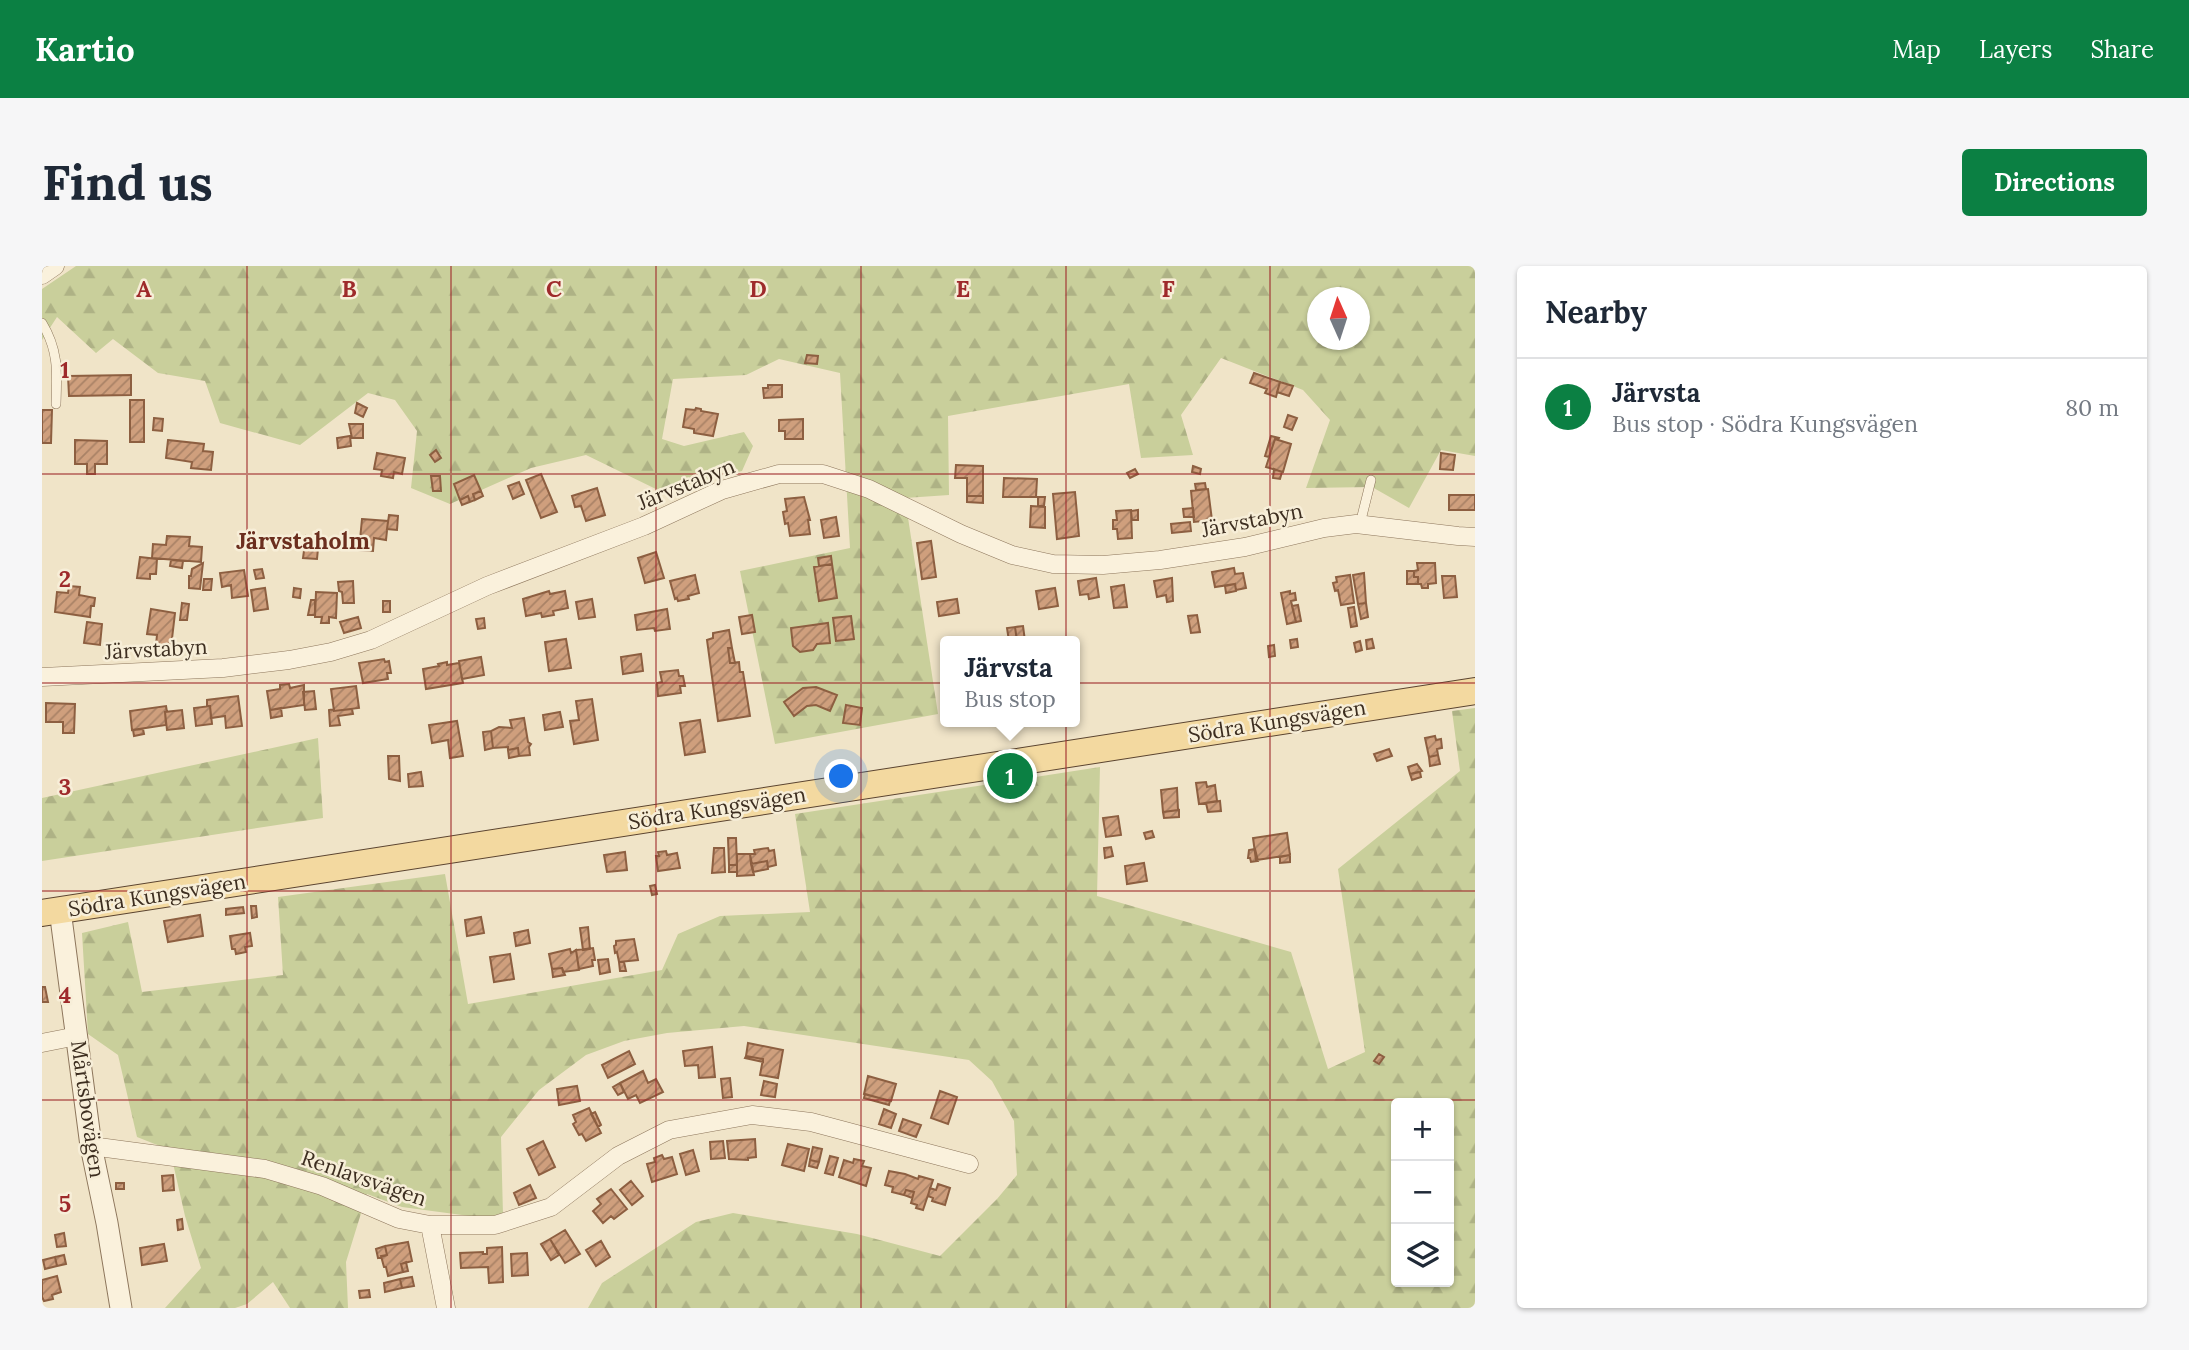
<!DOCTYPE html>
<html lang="en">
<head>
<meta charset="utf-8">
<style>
	body { margin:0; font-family:Lora,serif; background:#f6f6f7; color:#1f2937 }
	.controls { position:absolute; right:21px; bottom:21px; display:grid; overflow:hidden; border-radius:7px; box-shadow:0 2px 5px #0004 }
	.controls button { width:63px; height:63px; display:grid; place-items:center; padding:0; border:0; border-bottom:2px solid #e0e1e3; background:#fff; color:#1f2937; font:35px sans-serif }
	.compass { position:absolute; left:1265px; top:21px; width:63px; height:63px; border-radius:50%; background:#fff; box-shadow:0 2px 5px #0004; rotate:357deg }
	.you { position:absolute; left:800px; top:511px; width:24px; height:24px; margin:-18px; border:5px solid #fff; border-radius:50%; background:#1a73e8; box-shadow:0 0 0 10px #1a73e833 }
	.badge { display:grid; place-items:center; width:46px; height:46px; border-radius:50%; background:#0b8043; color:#fff; font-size:23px; font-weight:700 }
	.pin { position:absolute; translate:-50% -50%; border:4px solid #fff; box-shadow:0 2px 7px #0006 }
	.popup { position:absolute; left:898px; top:370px; width:140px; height:91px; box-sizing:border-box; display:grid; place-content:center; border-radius:7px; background:#fff; filter:drop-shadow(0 2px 5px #0005); font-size:23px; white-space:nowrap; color:#747a83 }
	.popup b { font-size:26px; color:#1f2937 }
	.popup::after { content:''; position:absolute; left:50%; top:100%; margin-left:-14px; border:14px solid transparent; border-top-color:#fff }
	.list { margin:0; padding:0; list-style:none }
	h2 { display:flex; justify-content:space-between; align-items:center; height:91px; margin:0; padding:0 28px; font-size:30px }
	h2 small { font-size:23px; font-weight:400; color:#747a83 }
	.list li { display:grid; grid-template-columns:46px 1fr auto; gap:21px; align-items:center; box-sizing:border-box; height:98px; padding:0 28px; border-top:2px solid #e0e1e3 }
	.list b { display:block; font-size:26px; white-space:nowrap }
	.list p { margin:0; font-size:23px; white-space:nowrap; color:#747a83 }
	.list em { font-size:23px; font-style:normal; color:#747a83 }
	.icon { flex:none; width:38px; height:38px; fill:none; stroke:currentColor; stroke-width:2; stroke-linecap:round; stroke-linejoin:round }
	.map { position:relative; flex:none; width:1433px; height:1042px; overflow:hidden; border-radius:7px }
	header { display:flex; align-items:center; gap:42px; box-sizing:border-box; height:98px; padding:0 35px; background:#0b8043; color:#fff }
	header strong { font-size:33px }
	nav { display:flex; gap:38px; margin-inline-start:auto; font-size:24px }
	.intro { display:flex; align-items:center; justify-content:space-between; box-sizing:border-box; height:168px; padding:0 42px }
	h1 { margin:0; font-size:49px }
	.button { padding:18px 32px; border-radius:7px; background:#0b8043; color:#fff; font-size:24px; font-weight:700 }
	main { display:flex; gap:42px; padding:0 42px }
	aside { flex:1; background:#fff; border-radius:7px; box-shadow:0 2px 5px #0004 }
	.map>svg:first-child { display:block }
	.forest { fill:url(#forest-firs); fill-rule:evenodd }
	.building { fill:url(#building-hatch); stroke:#8d5f41; stroke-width:2 }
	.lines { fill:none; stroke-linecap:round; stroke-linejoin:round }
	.service-casing { stroke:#8d765c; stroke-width:10 }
	.minor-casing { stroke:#8d765c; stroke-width:19 }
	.tertiary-casing { stroke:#8d765c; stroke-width:23 }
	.primary-casing { stroke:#5b4430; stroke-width:28 }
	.service { stroke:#faf1dc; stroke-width:9 }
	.minor { stroke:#faf1dc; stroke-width:18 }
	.tertiary { stroke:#faf1dc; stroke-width:21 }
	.primary { stroke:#f3d9a0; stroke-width:26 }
	.grid { fill:none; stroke:#9e2a2b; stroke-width:2; stroke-opacity:0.55 }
	.labels { text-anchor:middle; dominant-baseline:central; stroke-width:5; stroke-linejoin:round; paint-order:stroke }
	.street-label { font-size:21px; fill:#3d2e20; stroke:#f7eed8 }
	.neighbourhood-label { font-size:23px; font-weight:bold; fill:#6b2e1e; stroke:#f7eed8 }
	.grid-label { font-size:23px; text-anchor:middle; font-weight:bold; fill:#9e2a2b; stroke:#f7eed8; stroke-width:5; stroke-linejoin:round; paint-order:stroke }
</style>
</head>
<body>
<header>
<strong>Kartio</strong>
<nav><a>Map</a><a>Layers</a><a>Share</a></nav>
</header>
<div class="intro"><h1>Find us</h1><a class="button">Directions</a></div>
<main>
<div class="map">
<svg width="1433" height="1042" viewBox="0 0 1433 1042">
	<defs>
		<pattern id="forest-firs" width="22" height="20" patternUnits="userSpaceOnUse" patternTransform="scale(1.75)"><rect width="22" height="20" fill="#c9cf9b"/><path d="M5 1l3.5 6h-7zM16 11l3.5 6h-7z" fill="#aeb285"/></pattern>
		<pattern id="building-hatch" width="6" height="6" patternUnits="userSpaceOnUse" patternTransform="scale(1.75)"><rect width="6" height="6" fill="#cf9f7d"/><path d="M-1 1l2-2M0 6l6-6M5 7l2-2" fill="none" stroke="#a98266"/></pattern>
	</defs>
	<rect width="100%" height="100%" fill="#f0e4c8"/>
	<!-- forest -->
	<path class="forest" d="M34,0H1433V190L1399,184L1367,242L1330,221L1264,222L1288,154L1261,124L1179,92L1139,149L1151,189L1099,192L1087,118L906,150L907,229L863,232L896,448L733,478L698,305L808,282L798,107L737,93L704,109L631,113L620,173L642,180L702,166L711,180L700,205L618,225L544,189L489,202L408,238L369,222L375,165L353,134L326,127L258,179L178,157L163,115L116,107L71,73L54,87L15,51L0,74V23ZM1276,32H1318V74H1276Z
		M1433,442V1042H546L560,1017L654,956L691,947L815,968L898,990L955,933L975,909L972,855L950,815L927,794L702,760L625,767L582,775L544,789L497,824L459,871L461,949L435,951L360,941L325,928L304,996L306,1042H248L231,1016L205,1038L193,1042H123L159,1002L143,950L128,884L95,871L76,789L46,768L40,667L86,656L100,726L241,709L236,631L403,608L426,738L620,704L636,668L678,650L768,646L753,548L1058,501L1055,630L1249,686L1286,803L1323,786L1296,603L1418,505L1410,445ZM1354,837H1407V1016H1354Z
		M276,472L281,552L0,595V532Z"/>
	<!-- building -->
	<path class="building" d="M765,89L776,90L775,98L763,97Z
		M1212,107L1238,116L1234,131L1223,127L1225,123L1208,117Z
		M89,109V129L27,130L26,110Z
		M1238,116L1251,120L1247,130L1235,126Z
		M726,119H740V131L722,132L721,122H726Z
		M88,134H102V176H88Z
		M315,137L325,142L321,151L313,147Z
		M654,142L659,143V145L676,148L671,170L652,167V163L641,161L644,143L653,144Z
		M0,144H10L9,177H0Z
		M1246,149L1255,152L1250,164L1242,161Z
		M112,152L121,153L120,165L111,164Z
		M761,153V173H743V165H737V154Z
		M307,158H321V172H310Z
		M308,170L309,180L296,182L295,172Z
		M1229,170L1237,172L1236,174L1233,173L1227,191L1223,190Z
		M1233,173L1249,178L1241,206L1224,201Z
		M33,174L65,175V198H53V208H45V198H33Z
		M126,174L162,178L161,185L171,186L169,204L149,202L150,196L124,192Z
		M394,184L399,192L393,196L388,189Z
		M335,187L363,192L360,208L352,206L351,212L339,210L340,204L332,203Z
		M1399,187L1413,189L1411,204L1398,203Z
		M914,199L941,200V230H925V212H913Z
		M1151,200L1159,203L1158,208L1150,206Z
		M1093,203L1096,208L1088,212L1085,207Z
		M1232,203L1240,206L1238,213L1231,212Z
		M499,208L515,246L499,252L484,214Z
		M432,209L439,225L431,228L433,234L428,236L426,230L418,234L412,218Z
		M389,210H398L399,225H391Z
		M962,212L995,213L994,231H961Z
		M477,216L482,228L471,233L466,220Z
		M1163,217L1164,223L1154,224L1153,218Z
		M555,222L563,249L544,255L539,240L533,241L530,230Z
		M1166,223L1170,254L1152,256L1149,225Z
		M439,225L441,230L433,234L431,228Z
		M1033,226L1037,270L1015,273L1011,228Z
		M1407,229H1433V244H1407Z
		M426,230L428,236L420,239L418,234Z
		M925,230H941V237L925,236Z
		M762,231L768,254H766L768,268L748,270L746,257L743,258L741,246L745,245L743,233Z
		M996,231H1003L1002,240H996Z
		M989,240L1003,241V262L988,261Z
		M1151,242L1152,251H1142L1141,243Z
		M1096,244V254H1090L1089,245Z
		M1074,245L1089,244L1090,272L1076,273L1075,263H1071V254H1075Z
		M347,249L356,250L355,264L345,263Z
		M794,251L797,270L782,272L779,254Z
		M320,253L346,255L344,274L332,272L331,285L317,284Z
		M1148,256L1149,265L1130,267L1129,258Z
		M125,270L148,271L147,280L160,281L159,296L110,292L111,278L124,279Z
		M264,270L277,272L275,293L261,292Z
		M889,275L894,311L880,313L875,277Z
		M614,286L622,312L603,317L596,292Z
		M789,290L790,298L777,300L776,292Z
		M98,291L115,293L114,308H108V313L95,312Z
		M129,294L141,295L140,302L128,300Z
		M161,297L158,323L147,322V310H149L150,303Z
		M1375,297H1393L1394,317L1386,318V322H1380L1379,318H1376V311H1372V305L1376,304Z
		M790,298L795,332L777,335L772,301Z
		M1192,302L1193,308L1201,307L1204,322L1194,324L1193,318L1173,321L1170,306Z
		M220,303L222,312L214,313L212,304Z
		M202,304L206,330L190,332L189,319L180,321L178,307Z
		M1365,305H1372V311H1376V318H1365Z
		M1322,307L1324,337L1316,338L1311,309Z
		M653,309L657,327L646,330L647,333L636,335L635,332L633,333L628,315Z
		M1308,309L1312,337L1299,339L1296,324L1293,325L1291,317L1295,316L1294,311Z
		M1400,310H1413L1415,331L1402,332Z
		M1054,312L1057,331L1047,333L1046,328L1038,329L1036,315Z
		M1130,312L1131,335L1125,336L1124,329L1115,331L1112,315Z
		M162,313H170L169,324H161Z
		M311,315L312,337H301L300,326L297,325L296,316Z
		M1193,318L1194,325L1184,327L1183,320Z
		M1082,319L1085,341L1072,342L1069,321Z
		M27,320L38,321L37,329L53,332L52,340H49L48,351L13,346L15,326L26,327Z
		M223,322L226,343L212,345L209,324Z
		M252,322L259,323L258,332L251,331Z
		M1013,322L1016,340L997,343L994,325Z
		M507,325L508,328L523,325L526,342L511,345L512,349L500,351L499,347L484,350L481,333Z
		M1248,325V328L1253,327L1254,334L1249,335L1254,356L1245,358L1239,327Z
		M274,326L295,327L294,352L287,351V357H279L280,351H273Z
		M550,333L553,351L537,353L534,336Z
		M915,333L917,347L897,350L895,336Z
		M269,334H273V349H266Z
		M341,335H348V346H341Z
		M140,337L147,338L145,354H138Z
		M1324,337L1326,351L1319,353L1316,338Z
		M1256,339L1259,355L1254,356L1250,340Z
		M1312,341L1315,360L1309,361L1306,342Z
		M109,343L133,347L129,381L114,379L115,369L105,368Z
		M625,343L628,363L613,365L612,362L595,364L593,349Z
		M710,349L713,366L700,368L697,351Z
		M1155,349L1158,366L1149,367L1146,350Z
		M809,350L812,373L794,375L791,352Z
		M316,351L319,362L302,367L298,356Z
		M442,352L443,362L436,363L434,353Z
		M45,356L60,358L58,379L42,377Z
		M786,357L788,377L775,378L771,384L758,386L751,380L749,362Z
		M981,360L983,375H975L973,361Z
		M973,361L975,375H967L965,362Z
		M687,364L690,382H686L688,397L697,396L698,406H701L708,450L676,455L665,374L671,372V367Z
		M524,373L529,402L507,405L503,376Z
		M1255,373L1256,381L1249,382L1248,374Z
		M1330,373L1332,382L1325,383L1324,374Z
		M1318,375L1320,384L1314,386L1312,377Z
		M1232,379L1233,390L1227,391L1226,380Z
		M686,382H690L693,397H688Z
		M599,388L601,405L581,408L579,391Z
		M439,391L442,409L420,413L417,395Z
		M342,393L343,396L347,395L349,407H345L346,413L321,417L317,397Z
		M405,396V399L417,397L421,417L384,423L381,403L397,400L396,398Z
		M636,404L637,410H641L643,420H638L639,427L616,430L615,417L620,416L618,406Z
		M247,418L248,422L262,419V439L228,444L225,425L238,423V419Z
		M314,420L317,442L292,445L289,423Z
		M774,421L795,429L788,445L774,439L765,440L752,450L742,436L761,422Z
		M272,425L274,443L263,444L261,426Z
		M196,430L200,460L184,462L183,450L169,452L168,440H165V434Z
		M550,433L556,474L532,478L528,455L537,454L534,435Z
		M4,437L33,438L32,467H21V456H4Z
		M804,439L820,442L818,459L801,457Z
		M124,440L125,446H123L124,459L90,464L88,445Z
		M168,440L170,458L154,460L152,442Z
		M239,442L240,450L229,452L228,444Z
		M292,443V445L310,443L311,448L296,450L298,459L288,460L287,444Z
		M140,444L142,462L125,464L123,446Z
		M518,446L521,461L503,464L501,449Z
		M482,452L486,476L489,478L487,481L488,489L477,490L476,482L466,484V481L451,482L449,465L457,461L470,462L468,454Z
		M658,454L663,486L643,489L638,457Z
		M415,455L421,490L408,492L406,474L390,477L387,459Z
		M101,463L102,468L92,470L91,464Z
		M449,465L451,482L443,484L441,466Z
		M1393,470L1394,474L1399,473L1400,482L1395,483L1396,489L1387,491L1383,472Z
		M476,482L477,490L467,492L466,484Z
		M1347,483L1350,490L1335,495L1332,488Z
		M1396,489L1398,498L1388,500L1387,491Z
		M346,490H357L358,515L347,513Z
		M1375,498L1380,505L1368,508L1366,501Z
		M379,506L381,520L367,521L366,508Z
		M1378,506L1379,511L1370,514L1368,508Z
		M1164,516L1165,521L1173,519L1175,535L1157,538L1154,517Z
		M1135,522L1136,544L1121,546L1119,524Z
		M1178,535L1179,545L1166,546L1164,537Z
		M1137,544V551L1122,552L1121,546Z
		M1076,550L1079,569L1064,571L1061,552Z
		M1110,565L1112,571L1104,573L1102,567Z
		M1245,567L1248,589L1214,594L1211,572Z
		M686,572H694L695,599H687Z
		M1069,581L1071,590L1063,592L1062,582Z
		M672,582H682L683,606L670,607Z
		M726,582L727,585L732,584L734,599L726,601L725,595L709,598L708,588H713L712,584Z
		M1213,583L1216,595L1209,596L1208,592H1206L1207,584Z
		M624,585L625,589L635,587L638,602L616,605L614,590H617L616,586Z
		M583,586L585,604L565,606L562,589Z
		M695,588H708L712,609L695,610Z
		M1248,589V596L1238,597V591Z
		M725,595L726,603L711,606L709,598Z
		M1102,597L1105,615L1085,618L1083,600Z
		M687,599H695V606H687Z
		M613,619L615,628L610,629L608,620Z
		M209,640H214L215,651L210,652Z
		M201,641L202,647L184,649V643Z
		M158,649L161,670L126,676L122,655Z
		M439,651L442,667L425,670L423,654Z
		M546,661L548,683L541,684L538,662Z
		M486,664L488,677L474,680L472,667Z
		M208,667L210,680L203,681L204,686L194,688L193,683H190L188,670Z
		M592,673L596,694L577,696L575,686L573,687L572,680L574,679V675Z
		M551,682L553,694H550L551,700L537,703L534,684Z
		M528,683L529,687L534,684L537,704L521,706L520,702L510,703L507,688Z
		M468,688L472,713L452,716L448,691Z
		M566,693L568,706L558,708L556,694Z
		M577,696H582L584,705H578Z
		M520,702L523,709L511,711L510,703Z
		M0,721H3L6,736H0Z
		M706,777L741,784L736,812L718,809L721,793L704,790Z
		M670,781L673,811L657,812L656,799L643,800L641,785Z
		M587,785L593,798L566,812L560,799Z
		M1337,788L1342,791L1337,798L1332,795Z
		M704,790L721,793V796L703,792Z
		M601,805L606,817L614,813L621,826L598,837L594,829L586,833L578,817Z
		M826,810L854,818L849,835L822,828Z
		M688,812L690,831L681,832L679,813Z
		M722,815L735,818L733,831L719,829Z
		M578,817L582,826L576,829L571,821Z
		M535,820L538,835L517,839L515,823Z
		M898,825L915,831L906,858L889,852Z
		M823,828L848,835L847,839L822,832Z
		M547,842L559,867L544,875L540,868L537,869L531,858L534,856L531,849Z
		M842,843L854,848L849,862L837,858Z
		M553,846L559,859L556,861L549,848Z
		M861,853L879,859L874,871L857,865Z
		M713,873L714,891L706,892V894L687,893L685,875Z
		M501,875L513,901L497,909L485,883Z
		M681,875L683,892L669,893L668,876Z
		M746,878L767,883L762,905L740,899Z
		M771,881L780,883L777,896L768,894Z
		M651,884L657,905L644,909L638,888Z
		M620,889L622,893L630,891L635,908L610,916L605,898L613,896L612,892Z
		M788,890L796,892L791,909L783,907Z
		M812,893L822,895L820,900L829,902L824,920L797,911L802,894L811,897Z
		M768,894L777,896L775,902L767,900Z
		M847,905L863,908L876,913L877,910L891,914L881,944L874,942L875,939L869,937L872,926L864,924L862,929L850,926L851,921L843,919Z
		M131,909L132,924L121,925L120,910Z
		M589,915L601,930L590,939L578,924Z
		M74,917H82V923H74Z
		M896,918L908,922L903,939L890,935L891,932L886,930L888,922L894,924Z
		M488,919L494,932L477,939L472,927Z
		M569,923L585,943L572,953L569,950L561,957L551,945L559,938L555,933Z
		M864,924L872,926L870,932L862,929Z
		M140,953L141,963L136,964L135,954Z
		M523,964L538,988L523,997L508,973Z
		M22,967L24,980L15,981L13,969Z
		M508,973L517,989L509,994L499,978Z
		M559,975L568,991L554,1000L544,984Z
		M366,976L370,995L359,998L361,1006L346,1010L344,1001H342L339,990L345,989L343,980Z
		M122,978L125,995L100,999L98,982Z
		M343,980L345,989L336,992L334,983Z
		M460,981L461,1016L447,1017L446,1001L419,1002L418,987L441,986V988H445V982Z
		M485,987L486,1009L470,1010L469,988Z
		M22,989L24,998L15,1000L13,991Z
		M13,991L15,1000L3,1003L1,994Z
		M364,996L366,1005L361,1006L359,998Z
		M15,1010L19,1026L10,1029L11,1033L2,1035L0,1031V1014Z
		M370,1011L372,1020L360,1022L358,1013Z
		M358,1013L360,1022L343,1026L342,1017Z
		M327,1024L328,1031L318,1032L317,1025Z"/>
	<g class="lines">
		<!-- service casing -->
		<g class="service-casing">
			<path id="service" d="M0,57C17,85 15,107 14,138
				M1318,258L1329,214"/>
		</g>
		<!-- minor casing -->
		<g class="minor-casing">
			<path id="minor" d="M0,9L13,0
				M0,411L181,402L247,394L289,386L329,374L445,320L602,260L680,224L737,208H781L827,223L919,268L970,289L1011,298L1061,299L1118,294L1203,281L1282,262L1314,258L1416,270L1433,271
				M0,777L35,770
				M49,880L223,903L280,920L357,953L388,959H453L509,941L576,890L627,864L710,849L769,856L927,898
				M388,959L404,1042"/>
		</g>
		<!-- tertiary casing -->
		<g class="tertiary-casing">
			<path id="tertiary" d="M18,644L49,880L65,957L79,1042"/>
		</g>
		<!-- primary casing -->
		<g class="primary-casing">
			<path id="primary" d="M0,647L1433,425"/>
		</g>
		<!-- service -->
		<use href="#service" class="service"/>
		<!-- minor -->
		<use href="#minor" class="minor"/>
		<!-- tertiary -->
		<use href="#tertiary" class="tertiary"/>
		<!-- primary -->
		<use href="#primary" class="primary"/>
	</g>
	<!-- grid -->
	<path class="grid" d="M205,0V1042M409,0V1042M614,0V1042M819,0V1042M1024,0V1042M1228,0V1042M0,208H1433M0,417H1433M0,625H1433M0,834H1433"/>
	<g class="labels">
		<!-- street labels -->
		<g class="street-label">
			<text transform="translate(644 218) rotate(-22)">Järvstabyn</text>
			<text transform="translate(1210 254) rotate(-11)">Järvstabyn</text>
			<text transform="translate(114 383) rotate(-3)">Järvstabyn</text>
			<text transform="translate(1235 455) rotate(-9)">Södra Kungsvägen</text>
			<text transform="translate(675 542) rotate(-9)">Södra Kungsvägen</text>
			<text transform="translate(115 629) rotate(-9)">Södra Kungsvägen</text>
			<text transform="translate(46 843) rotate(82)">Mårtsbovägen</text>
			<text transform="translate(322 912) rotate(19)">Renlavsvägen</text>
		</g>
		<!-- neighbourhood labels -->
		<g class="neighbourhood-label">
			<text x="261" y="274">Järvstaholm</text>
		</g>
	</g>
	<g class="grid-label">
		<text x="102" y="31">A</text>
		<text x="307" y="31">B</text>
		<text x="512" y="31">C</text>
		<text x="716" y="31">D</text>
		<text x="921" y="31">E</text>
		<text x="1126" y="31">F</text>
		<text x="23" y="112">1</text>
		<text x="23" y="321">2</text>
		<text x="23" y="529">3</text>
		<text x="23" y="737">4</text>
		<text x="23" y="946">5</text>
	</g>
</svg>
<div class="controls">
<button>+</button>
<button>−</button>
<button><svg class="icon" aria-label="layers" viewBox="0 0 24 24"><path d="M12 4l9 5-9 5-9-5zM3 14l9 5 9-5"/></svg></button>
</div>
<svg class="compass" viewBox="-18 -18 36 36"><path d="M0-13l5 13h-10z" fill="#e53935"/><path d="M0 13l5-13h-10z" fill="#747a83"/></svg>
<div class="you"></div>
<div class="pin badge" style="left:968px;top:510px">1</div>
<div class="popup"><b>Järvsta</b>Bus stop</div>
</div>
<aside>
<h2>Nearby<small></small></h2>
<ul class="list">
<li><span class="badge">1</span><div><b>Järvsta</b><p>Bus stop · Södra Kungsvägen</p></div><em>80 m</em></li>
</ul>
</aside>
</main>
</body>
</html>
